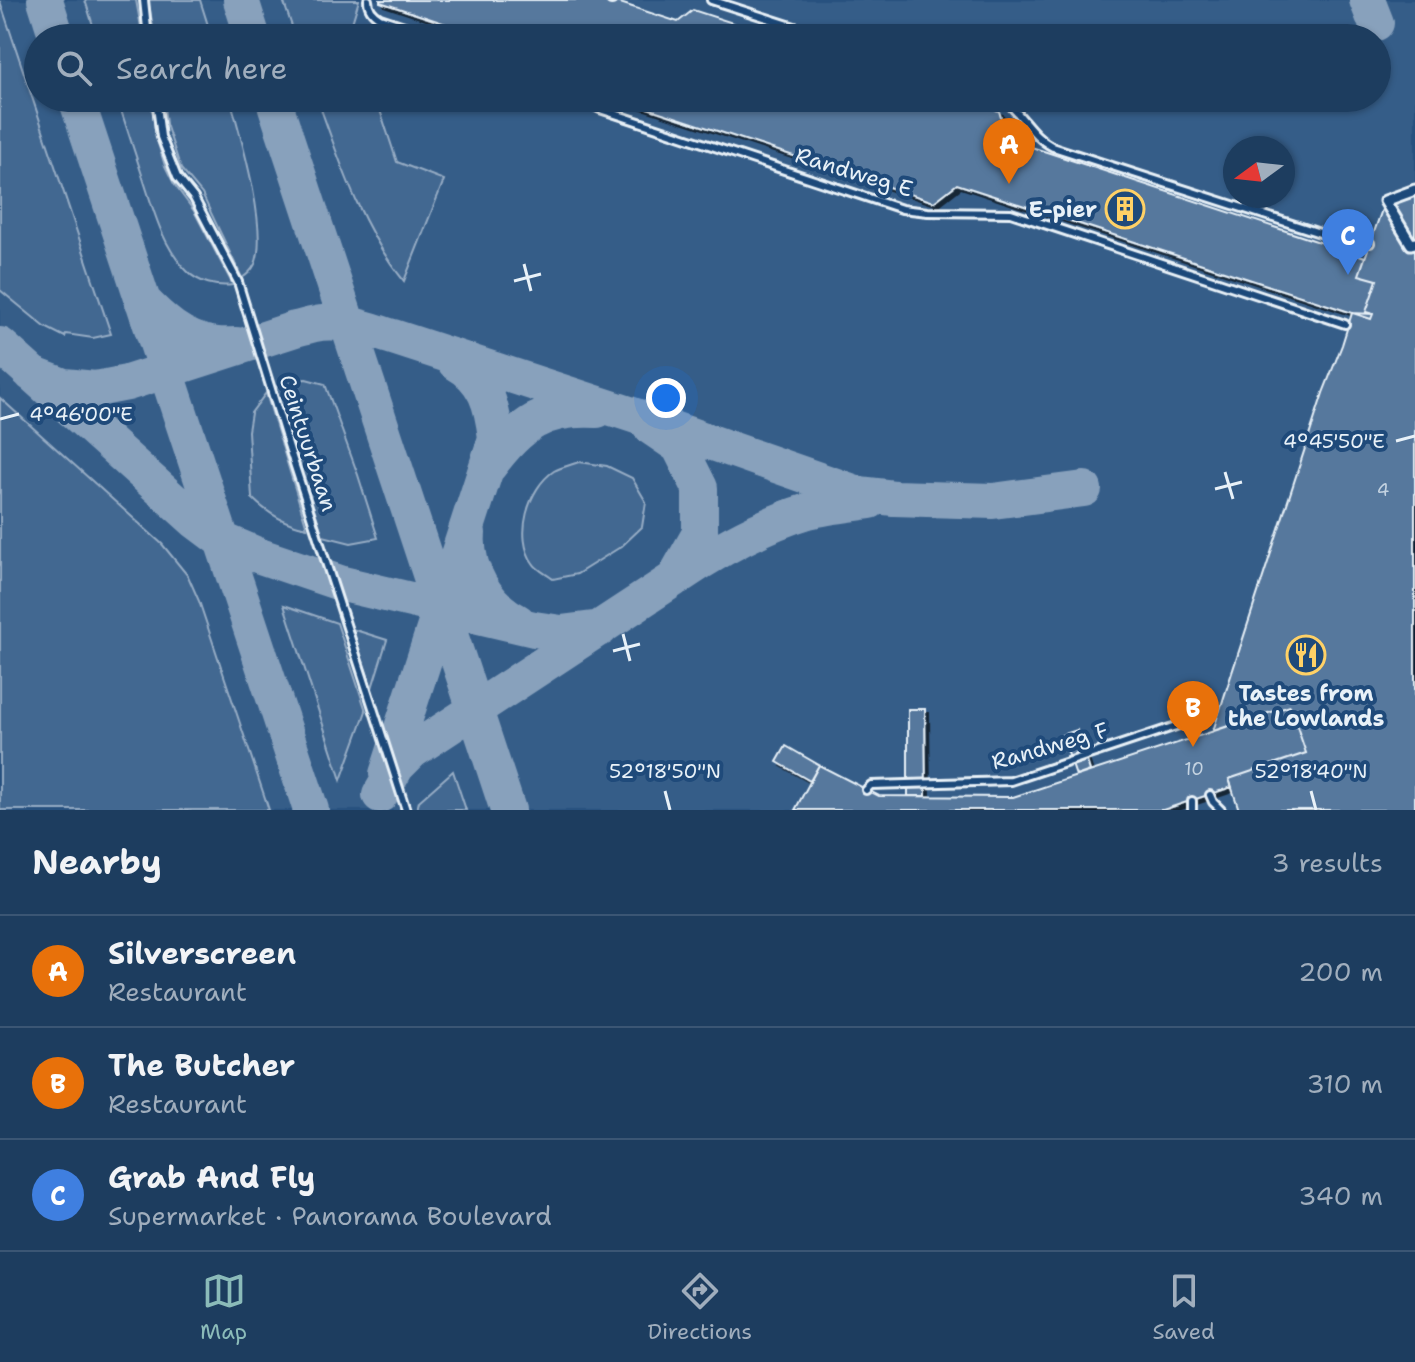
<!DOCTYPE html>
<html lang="en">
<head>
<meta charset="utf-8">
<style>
	body { margin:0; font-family:"Shantell Sans",sans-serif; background:#2a4868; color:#f1f3f6 }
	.compass { position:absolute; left:1223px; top:136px; width:72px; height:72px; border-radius:50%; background:#1d3d5f; box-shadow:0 2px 6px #0004; rotate:255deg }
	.you { position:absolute; left:666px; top:398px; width:28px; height:28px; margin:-20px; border:6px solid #fff; border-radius:50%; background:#1a73e8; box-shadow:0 0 0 12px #1a73e833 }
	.badge { display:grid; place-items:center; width:52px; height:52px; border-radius:50%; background:#8bbbb9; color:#fff; font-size:26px; font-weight:700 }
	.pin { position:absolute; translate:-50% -66px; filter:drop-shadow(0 2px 4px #0008) }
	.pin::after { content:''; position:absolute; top:42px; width:28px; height:24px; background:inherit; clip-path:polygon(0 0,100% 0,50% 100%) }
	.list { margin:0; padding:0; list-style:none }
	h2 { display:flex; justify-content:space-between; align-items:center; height:104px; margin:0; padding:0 32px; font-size:34px }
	h2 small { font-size:26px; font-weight:400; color:#a0aebd }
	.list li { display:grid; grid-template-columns:52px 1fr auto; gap:24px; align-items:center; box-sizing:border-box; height:112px; padding:0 32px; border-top:2px solid #3b5674 }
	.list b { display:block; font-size:30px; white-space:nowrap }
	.list p { margin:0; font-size:26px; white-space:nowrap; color:#a0aebd }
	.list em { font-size:26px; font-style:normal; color:#a0aebd }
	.icon { flex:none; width:44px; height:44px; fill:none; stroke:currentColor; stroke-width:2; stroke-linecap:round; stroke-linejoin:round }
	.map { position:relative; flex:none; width:1415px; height:810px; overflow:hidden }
	.search { position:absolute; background:#1d3d5f; box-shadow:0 2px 6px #0004; left:24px; right:24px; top:24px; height:88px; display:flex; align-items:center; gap:20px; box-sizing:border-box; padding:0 28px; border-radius:44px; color:#a0aebd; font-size:30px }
	.sheet { height:440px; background:#1d3d5f }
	nav { display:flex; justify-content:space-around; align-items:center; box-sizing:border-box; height:112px; border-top:2px solid #3b5674; background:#1d3d5f; font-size:22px; color:#a0aebd }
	nav a { display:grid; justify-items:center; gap:4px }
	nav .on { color:#8bbbb9 }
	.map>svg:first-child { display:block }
	.built { fill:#355d88; fill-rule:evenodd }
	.green { fill:#436891; stroke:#96acc4; stroke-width:2 }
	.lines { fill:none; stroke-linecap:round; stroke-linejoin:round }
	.taxiway { stroke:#88a1bc; stroke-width:36 }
	.building { fill:#57789d; stroke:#e8f1f8; stroke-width:2; filter:url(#shadow) }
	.service-casing { stroke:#e8f1f8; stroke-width:12 }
	.pedestrian-casing { stroke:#e8f1f8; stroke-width:15 }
	.service { stroke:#1f4a7a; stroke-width:6 }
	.pedestrian { stroke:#1f4a7a; stroke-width:9 }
	.ticks { fill:none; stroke:#e8f1f8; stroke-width:3 }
	.labels { text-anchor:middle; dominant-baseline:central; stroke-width:8; stroke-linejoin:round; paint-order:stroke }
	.number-label { font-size:18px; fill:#c4d3e1 }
	.street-label { font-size:22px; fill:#e8f1f8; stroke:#1f4a7a }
	.poi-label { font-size:22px; font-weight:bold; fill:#e8f1f8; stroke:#1f4a7a; text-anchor:end }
	.ticks-label { font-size:20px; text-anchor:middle; fill:#e8f1f8; stroke:#1f4a7a; stroke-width:8; stroke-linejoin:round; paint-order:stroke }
</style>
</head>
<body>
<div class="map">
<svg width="1415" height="810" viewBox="0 0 1415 810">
	<defs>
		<filter id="shadow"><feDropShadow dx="4" dy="4" stdDeviation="0" flood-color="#0009"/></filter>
	</defs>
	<rect width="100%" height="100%" fill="#27517f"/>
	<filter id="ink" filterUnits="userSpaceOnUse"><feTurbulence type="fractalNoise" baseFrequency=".0125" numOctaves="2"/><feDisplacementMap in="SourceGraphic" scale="16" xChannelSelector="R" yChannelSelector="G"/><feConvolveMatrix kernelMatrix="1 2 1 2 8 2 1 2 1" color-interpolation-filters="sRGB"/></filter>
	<g filter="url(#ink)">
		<!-- built -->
		<path class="built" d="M0,0H1415V810H0ZM38,38H1377V98H38ZM1235,148H1283V196H1235Z"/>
		<!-- green -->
		<path class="green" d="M85,0H136L143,38H97Z
			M148,0H200L212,38H155Z
			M283,0H359L352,23L357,38H296Z
			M0,1L111,334L93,338L66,334L65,337L45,327L0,290Z
			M117,98H151L156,137L165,166L174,184L194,211L233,285C217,287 198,283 187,271C163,247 154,212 144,181C135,154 126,126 117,98Z
			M163,98H230C240,134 269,231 255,264C252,270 247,275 242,278L202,194L181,169L166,124Z
			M317,98H376L397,162L444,180L404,281C361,228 340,162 317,98Z
			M306,379L325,384L358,475L378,538L351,543L323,536L275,388L285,381Z
			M266,393L307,528C286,524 267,513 252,498L248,431L251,413Z
			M0,398L162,544L188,576L199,601L269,810H0Z
			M579,462L607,466L632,478L646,502L642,527L622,546L577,574L553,579C547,574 537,570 533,563C514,537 528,488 554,471C561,467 571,465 579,462Z
			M284,605L337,623L366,711L341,780Z
			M352,629L387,640L372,688Z
			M453,771L466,810H417L419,801Z"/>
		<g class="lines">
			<!-- taxiway -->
			<path class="taxiway" d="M45,0L57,38
				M241,0L253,38
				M1367,0L1376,23
				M76,98L311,810
				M273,98L508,810
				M142,300C161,320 182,339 211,344C219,346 228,345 236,345
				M0,345L196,521L220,539L260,556L343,584L534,629L561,633L601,628
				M32,374L64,386L96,389L127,383L295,329C304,327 313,324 321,323C346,320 370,330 393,337L633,415L859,494L894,498L993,501L1084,489
				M489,466C520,424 544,407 597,410
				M468,533C465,570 486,605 518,622
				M679,576C719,549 761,525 808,511C828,506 850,504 870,501
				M387,774L496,438C492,405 486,379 455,362
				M380,795L397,766L412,751L674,579L700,533V488L679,446L651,427"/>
		</g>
		<!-- building -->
		<path class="building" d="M380,0H611L678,22L693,10L779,38H488L380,2Z
			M617,98H961L999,111L1007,139L1365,257L1359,275L1377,280L1366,312L1373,314L1371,319L957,184L934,202Z
			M1415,189V810H1239L1229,779L1306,753L1290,706L1213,731L1323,393L1342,345L1352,313L1373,314L1366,312L1377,280L1359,275L1385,201Z
			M1290,706L1306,753L1229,779L1232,787L1163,810H795L819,765L879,796L1013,797Z
			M908,709H925L926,796H908Z
			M1077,730L1090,771L1076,776L1062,735Z
			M786,746L819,765L810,781L777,762Z"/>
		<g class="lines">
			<!-- service casing -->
			<g class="service-casing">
				<path id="service" d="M144,0L148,38
					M368,0C368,9 373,14 380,18L440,38
					M611,0H612
					M711,0L829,38
					M156,98L161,137L177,177L194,198L238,282L290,451L406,810
					M588,98L591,104L600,109L902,209L928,212L1011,213L1345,324
					M1002,98C1021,112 1031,136 1053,147L1326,235L1370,243
					M866,790L871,785L1011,781L1194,720
					M1210,795L1213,802L1221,810
					M1192,801V810"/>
			</g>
			<!-- pedestrian casing -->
			<g class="pedestrian-casing">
				<path id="pedestrian" d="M1415,190L1385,201L1411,244L1415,243"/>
			</g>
			<!-- service -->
			<use href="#service" class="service"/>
			<!-- pedestrian -->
			<use href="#pedestrian" class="pedestrian"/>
		</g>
	</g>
	<!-- ticks -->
	<path class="ticks" d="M524,264L531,291M514,281L541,274M0,419L19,414M1396,441L1415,436M1225,472L1233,499M1215,489L1242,482M623,634L630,661M613,651L640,644M665,791L670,810M1311,791L1316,810"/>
	<!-- icons -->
	<defs>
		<g id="building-ring" transform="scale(2)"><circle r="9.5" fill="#1f4a7a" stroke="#ffd166" stroke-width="1.5"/><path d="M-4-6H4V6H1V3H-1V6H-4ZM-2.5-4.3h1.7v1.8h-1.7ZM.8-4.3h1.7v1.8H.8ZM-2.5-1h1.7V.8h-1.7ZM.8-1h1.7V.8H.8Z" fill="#ffd166"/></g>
		<g id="restaurant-ring" transform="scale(2)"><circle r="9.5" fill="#1f4a7a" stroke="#ffd166" stroke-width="1.5"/><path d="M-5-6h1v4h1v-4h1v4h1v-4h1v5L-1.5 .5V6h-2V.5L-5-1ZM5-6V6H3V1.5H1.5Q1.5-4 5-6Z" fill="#ffd166"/></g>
	</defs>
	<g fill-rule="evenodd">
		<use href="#building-ring" x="1125" y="209"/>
		<use href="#restaurant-ring" x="1306" y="655"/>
	</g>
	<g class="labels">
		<!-- number labels -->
		<g class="number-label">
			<text x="1383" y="490">4</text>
			<text x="1194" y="769">10</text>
		</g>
		<!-- street labels -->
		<g class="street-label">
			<text transform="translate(854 172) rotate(17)">Randweg E</text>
			<text transform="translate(308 443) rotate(72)">Ceintuurbaan</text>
			<text transform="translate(1050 746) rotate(-16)">Randweg F</text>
		</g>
		<!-- poi labels -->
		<g class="poi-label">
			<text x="1097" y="209">E-pier</text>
			<text x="1306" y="693" text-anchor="middle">Tastes from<tspan x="1306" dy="25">the Lowlands</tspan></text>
		</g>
	</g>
	<g class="ticks-label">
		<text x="81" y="421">4°46'00"E</text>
		<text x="1334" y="448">4°45'50"E</text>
		<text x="665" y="778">52°18'50"N</text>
		<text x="1311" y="778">52°18'40"N</text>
	</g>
</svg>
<svg class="compass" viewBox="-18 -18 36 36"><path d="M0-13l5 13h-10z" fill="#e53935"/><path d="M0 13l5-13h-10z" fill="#a0aebd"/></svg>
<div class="you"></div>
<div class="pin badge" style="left:1009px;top:184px;background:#e8710a">A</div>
<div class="pin badge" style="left:1193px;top:747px;background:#e8710a">B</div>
<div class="pin badge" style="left:1348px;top:275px;background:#3f7fe0">C</div>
<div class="search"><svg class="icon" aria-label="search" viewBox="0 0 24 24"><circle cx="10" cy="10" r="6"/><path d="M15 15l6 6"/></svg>Search here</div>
</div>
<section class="sheet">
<h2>Nearby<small>3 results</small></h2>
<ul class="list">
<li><span class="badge" style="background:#e8710a">A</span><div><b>Silverscreen</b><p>Restaurant</p></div><em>200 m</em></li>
<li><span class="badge" style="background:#e8710a">B</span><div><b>The Butcher</b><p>Restaurant</p></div><em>310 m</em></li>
<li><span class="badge" style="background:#3f7fe0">C</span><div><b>Grab And Fly</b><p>Supermarket · Panorama Boulevard</p></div><em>340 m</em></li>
</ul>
</section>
<nav>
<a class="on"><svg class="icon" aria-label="map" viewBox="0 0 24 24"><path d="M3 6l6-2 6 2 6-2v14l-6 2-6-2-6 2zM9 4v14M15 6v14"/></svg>Map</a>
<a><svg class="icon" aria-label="directions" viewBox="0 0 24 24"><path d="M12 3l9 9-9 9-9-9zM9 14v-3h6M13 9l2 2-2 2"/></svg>Directions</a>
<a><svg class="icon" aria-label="saved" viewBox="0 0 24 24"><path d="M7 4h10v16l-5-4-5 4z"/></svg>Saved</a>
</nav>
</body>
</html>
